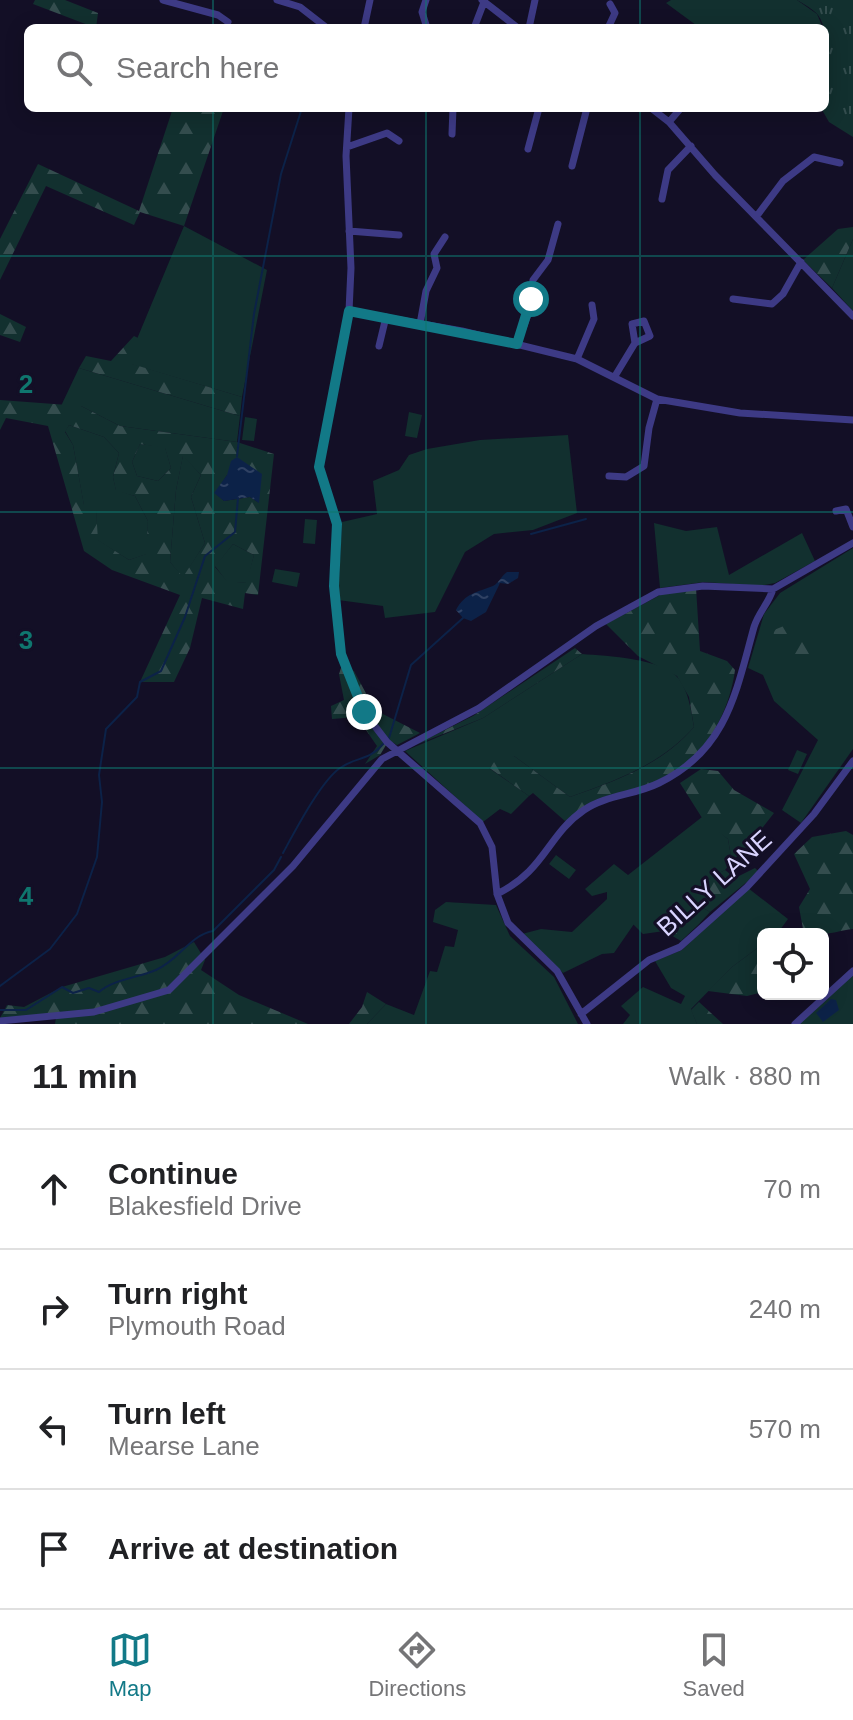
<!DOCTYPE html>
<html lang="en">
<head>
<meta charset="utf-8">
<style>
	body { margin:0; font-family:Arial,sans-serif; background:#f2f2f2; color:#202124 }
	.controls { position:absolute; right:24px; bottom:24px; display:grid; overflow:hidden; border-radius:12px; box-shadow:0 4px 20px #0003 }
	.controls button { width:72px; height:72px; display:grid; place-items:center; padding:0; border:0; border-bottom:2px solid #e0e0e0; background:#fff; color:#202124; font:40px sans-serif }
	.stop { position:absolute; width:24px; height:24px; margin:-18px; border:6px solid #127987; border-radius:50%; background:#fff }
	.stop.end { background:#127987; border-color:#fff; box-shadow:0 2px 8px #0008 }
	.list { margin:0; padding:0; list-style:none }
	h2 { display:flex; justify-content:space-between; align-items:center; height:104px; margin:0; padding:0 32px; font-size:34px }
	h2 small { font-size:26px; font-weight:400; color:#757577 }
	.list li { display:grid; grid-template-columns:52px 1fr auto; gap:24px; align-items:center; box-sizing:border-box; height:120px; padding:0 32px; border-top:2px solid #e0e0e0 }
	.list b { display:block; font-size:30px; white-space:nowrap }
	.list p { margin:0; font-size:26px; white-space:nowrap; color:#757577 }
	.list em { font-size:26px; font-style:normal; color:#757577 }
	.icon { flex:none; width:44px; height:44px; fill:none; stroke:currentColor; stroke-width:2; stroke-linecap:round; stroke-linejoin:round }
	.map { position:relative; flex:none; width:853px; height:1024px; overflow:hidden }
	.search { position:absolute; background:#fff; box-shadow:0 4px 20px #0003; left:24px; right:24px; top:24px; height:88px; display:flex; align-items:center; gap:20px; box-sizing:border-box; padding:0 28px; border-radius:12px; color:#757577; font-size:30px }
	.sheet { height:584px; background:#fff }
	nav { display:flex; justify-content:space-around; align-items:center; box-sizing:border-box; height:112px; border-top:2px solid #e0e0e0; background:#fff; font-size:22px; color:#757577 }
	nav a { display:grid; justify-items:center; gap:4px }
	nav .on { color:#127987 }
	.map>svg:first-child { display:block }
	.grass { fill:#12302f }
	.forest { fill:url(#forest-firs); fill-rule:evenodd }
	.park { fill:url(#park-tufts) }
	.water { fill:url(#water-ripples) }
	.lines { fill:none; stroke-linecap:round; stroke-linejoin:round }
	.stream { stroke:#0c2248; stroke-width:2 }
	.minor { stroke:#3d3a85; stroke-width:7 }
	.route { stroke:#127987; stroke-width:10 }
	.grid { fill:none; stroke:#0f766e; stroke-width:2; stroke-opacity:0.55 }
	.labels { text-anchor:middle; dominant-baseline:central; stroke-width:6; stroke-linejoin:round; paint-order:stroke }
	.street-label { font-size:26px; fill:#d9d4ff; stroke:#130f26 }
	.grid-label { font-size:26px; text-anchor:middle; font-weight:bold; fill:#0f766e; stroke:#130f26; stroke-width:6; stroke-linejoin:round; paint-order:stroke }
</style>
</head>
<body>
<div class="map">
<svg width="853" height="1024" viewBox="0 0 853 1024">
	<defs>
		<pattern id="forest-firs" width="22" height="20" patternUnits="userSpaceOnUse" patternTransform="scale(2)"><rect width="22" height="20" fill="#12302f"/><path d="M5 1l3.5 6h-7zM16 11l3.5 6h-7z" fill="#344d4e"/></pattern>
		<pattern id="park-tufts" width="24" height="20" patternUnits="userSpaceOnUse" patternTransform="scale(2)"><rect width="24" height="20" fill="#12302f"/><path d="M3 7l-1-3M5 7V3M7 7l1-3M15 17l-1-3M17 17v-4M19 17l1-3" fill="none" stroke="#344d4e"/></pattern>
		<pattern id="water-ripples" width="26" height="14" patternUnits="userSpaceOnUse" patternTransform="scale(2)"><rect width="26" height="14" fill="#0c2248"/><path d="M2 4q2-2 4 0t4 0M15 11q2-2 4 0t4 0" fill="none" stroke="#2f4163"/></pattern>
	</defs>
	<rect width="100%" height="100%" fill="#130f26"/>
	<!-- grass -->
	<path class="grass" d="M671,0H797L817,14L823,28H700L666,3Z
		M184,226L267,270L242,397L127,363Z
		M853,239V311L832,288Z
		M79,368L240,416L237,442L120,426L81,406H61Z
		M409,412L422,415L417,438L405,436Z
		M245,417L257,419L254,441L242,440Z
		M69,425L104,437L119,453L113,477L116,490L135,496L148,521L147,554L129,560L97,540L96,511L84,506L73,445L65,431Z
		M568,435L577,513L533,530L494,534L465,552L435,612L385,618L383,606L338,600L342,522L377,514L373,481L399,470L409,455L427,449L480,440Z
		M140,444L165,447L171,468L158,481L137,476L132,462Z
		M183,455L201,475L191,497L205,543L183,578L170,562L176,490Z
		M305,519L317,520L315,544L303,543Z
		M654,523L686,531L717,527L729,575L802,533L815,561L775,583L760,586L704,582L660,588Z
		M233,544L254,555L247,583L227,582L215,566Z
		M853,548V749L801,823L782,810L818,740L774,701L763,675L748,668L764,614L780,593Z
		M275,569L300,573L297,587L272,582Z
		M582,654C607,656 663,658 679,679C689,693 691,710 694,727C662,764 615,781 570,797L514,756L489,768L529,796L511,814L500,809L483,822L405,751L483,718Z
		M797,750L807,754L798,774L788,770Z
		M702,817L728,839L732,862L725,870L692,888L700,906L710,912L699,924H634L614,953L602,954L563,973L522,934L541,929L572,932L607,899V892L592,896L585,889L614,864L628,875Z
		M556,855L576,870L569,879L549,864Z
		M748,888L788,919L777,934H763V944L732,967L691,1009L697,1024H623L630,1015L621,1006L643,987L681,1004L685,996L671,988L655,961L682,950Z
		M446,902L496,905L510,936L554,977L578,1024H367L386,1004L414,1015L430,971L437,972L445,946L454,947L458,930L433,922L435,910Z
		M853,974V1024H799Z"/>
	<!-- forest -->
	<path class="forest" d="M35,0H65L98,13L96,28L33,4Z
		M173,108H224L184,226L140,212L134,225L46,186L0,280V239L38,164L139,211Z
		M853,227V239L832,288L803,260L838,229Z
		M0,314L26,327L20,342L0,335Z
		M134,336L140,339L132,364L242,397L240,416L79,368L86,356L111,361Z
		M0,400L81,406L120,426L237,442L274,454L258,595L245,593L243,609L202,598L190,648L174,682H140L180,595L112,570L84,551L48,426L6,418L0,430ZM69,425L104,437L119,453L113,477L116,491L135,496L148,521L146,554L129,560L98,540L96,510L84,505L73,445L65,432ZM140,444L165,448L171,468L158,481L137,476L132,462ZM183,456L201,475L191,497L205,543L183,577L170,562L176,490ZM227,475L259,503L250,497L224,501L215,493ZM233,544L254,555L246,583L227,581L215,567Z
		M696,588L700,651L727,661L735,670C729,715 702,764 656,782C620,797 600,796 565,821L533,793L529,796L488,767L500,757L514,756L570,797C616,781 663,764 694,727L689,697L677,676L638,656L606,624L664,593Z
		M796,621L809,625L814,638L812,652L802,661L793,662L773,642L774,630Z
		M575,648L582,654L483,718L413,746L473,716Z
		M342,665L354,671L375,710L420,733L397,745L389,740L380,755L365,764L377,746L357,717L332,719L331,706L344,700L339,674Z
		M701,769L718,771L734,790L774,813L759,832L754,849L742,851L732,862L728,839L704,821L680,783Z
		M846,831L853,835V929C835,931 820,939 803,929L799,907L810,889L794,854L812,837Z
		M755,868L759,872L710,912L700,906L691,888L725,870L735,878Z
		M672,921L699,924L681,941L664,931L643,934L633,924Z
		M194,942L205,960L201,970L239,995L308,1024H55L56,1018H0L7,1005L24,1007L62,987L165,957Z
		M763,944V992L747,996L708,991L732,967Z
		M367,992L386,1004L367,1024H349L362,1007Z
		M699,1002L723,1024H697L691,1010Z"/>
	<!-- park -->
	<path class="park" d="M797,0H853V137L829,122L821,108H825C825,86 832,33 818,15C813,9 804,4 797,0Z"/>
	<!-- water -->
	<path class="water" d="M237,457L262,474L259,503L250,497L224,501L214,493L227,475L231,461Z
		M507,572H519L518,578L508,584L500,583L486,612L471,621L463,618L456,610C465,593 478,592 493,586C499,583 501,576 507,572Z
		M831,999L836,1000L839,1010L823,1022L816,1013Z"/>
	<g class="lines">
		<!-- stream -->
		<path class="stream" d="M233,27L235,28
			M237,456L254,314L281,174L302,108
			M531,534L586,519
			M389,738L411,665L463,618
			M283,853C295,831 321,781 340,768C357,756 368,762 384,743
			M0,986L50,949L77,914L97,857L102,802L99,775L106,729L137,697L140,682L161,671L185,617L205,556L235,532L238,498
			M0,1010H26L62,987L73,993L89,988L99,992C114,979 137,978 156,970C178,961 190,935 213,931L274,870L281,857"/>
		<!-- minor -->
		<path class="minor" d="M163,0L218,15L228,22
			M277,0L300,7L327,28
			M426,0L422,12L427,28
			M482,0L518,28
			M364,28L370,0
			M474,28L484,2
			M529,28L535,0
			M608,28L615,13L610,4
			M349,108L346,156L351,268L349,311L319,467L337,524L334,586L341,654L364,712L387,742L480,823L492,847L497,894L508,923L557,971L587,1024
			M651,108L669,122L715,175L853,316
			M669,122L681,108
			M452,134L453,108
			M347,147L387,133L399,141
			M528,149L539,108
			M572,166L587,108
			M662,199L668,170L691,146
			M756,217L783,181L814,157L840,163
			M349,231L399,235
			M733,299L772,304L783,294L801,262
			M349,311L462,331L577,359L657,399L740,413L853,420
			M420,324L426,291L437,268L434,254L445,237
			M517,344L529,312L533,280L548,260L558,224
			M379,346L386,317
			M577,359L594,319L592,305
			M615,376L635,343L632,324L644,321L650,336L635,343
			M609,476L626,477L644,466L649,428L657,399
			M836,511L846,509L853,527
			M497,894C546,870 547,835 584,810C606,795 635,795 659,783C727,750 736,692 754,627C758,613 769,603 773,589
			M581,1014L649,960L680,947L747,887L814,814L853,761
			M0,1021L94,1012L169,990L293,866L382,759L479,708L596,626L658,592L703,586L773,589L853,543
			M795,1024L853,971"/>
	</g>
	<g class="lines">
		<!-- route -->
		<path class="route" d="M364,712L341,654L334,586L337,524L319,467L349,311L517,344L531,299"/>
	</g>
	<!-- grid -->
	<path class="grid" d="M213,0V28M426,0V28M640,0V28M213,108V1024M426,108V1024M640,108V1024M0,256H853M0,512H853M0,768H853"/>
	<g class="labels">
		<!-- street labels -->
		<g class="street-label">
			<text transform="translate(714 883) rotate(-42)">BILLY LANE</text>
		</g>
	</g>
	<g class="grid-label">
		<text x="26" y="393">2</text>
		<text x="26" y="649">3</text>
		<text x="26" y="905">4</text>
	</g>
</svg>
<div class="controls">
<button><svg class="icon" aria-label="locate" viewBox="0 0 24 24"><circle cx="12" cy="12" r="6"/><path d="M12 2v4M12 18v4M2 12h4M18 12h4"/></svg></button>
</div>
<div class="stop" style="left:531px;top:299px"></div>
<div class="stop end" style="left:364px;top:712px"></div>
<div class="search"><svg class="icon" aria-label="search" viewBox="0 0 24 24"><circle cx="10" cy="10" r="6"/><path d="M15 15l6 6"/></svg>Search here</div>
</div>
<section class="sheet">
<h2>11 min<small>Walk · 880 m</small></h2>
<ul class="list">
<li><svg class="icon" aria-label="ahead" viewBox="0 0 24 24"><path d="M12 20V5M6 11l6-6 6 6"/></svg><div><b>Continue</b><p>Blakesfield Drive</p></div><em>70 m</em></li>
<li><svg class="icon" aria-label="right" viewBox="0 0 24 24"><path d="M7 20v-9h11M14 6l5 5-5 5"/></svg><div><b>Turn right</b><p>Plymouth Road</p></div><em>240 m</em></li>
<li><svg class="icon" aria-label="left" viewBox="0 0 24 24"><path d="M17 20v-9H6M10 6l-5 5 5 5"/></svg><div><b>Turn left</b><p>Mearse Lane</p></div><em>570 m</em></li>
<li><svg class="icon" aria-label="arrive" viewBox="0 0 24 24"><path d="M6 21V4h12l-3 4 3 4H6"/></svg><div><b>Arrive at destination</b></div></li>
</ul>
</section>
<nav>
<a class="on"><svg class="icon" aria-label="map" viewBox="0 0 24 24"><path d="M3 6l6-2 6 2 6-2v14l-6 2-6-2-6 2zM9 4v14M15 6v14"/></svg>Map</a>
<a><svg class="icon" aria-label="directions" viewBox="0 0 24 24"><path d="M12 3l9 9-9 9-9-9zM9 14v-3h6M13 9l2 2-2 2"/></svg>Directions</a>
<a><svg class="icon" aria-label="saved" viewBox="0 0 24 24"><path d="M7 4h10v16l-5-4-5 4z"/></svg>Saved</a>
</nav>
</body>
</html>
